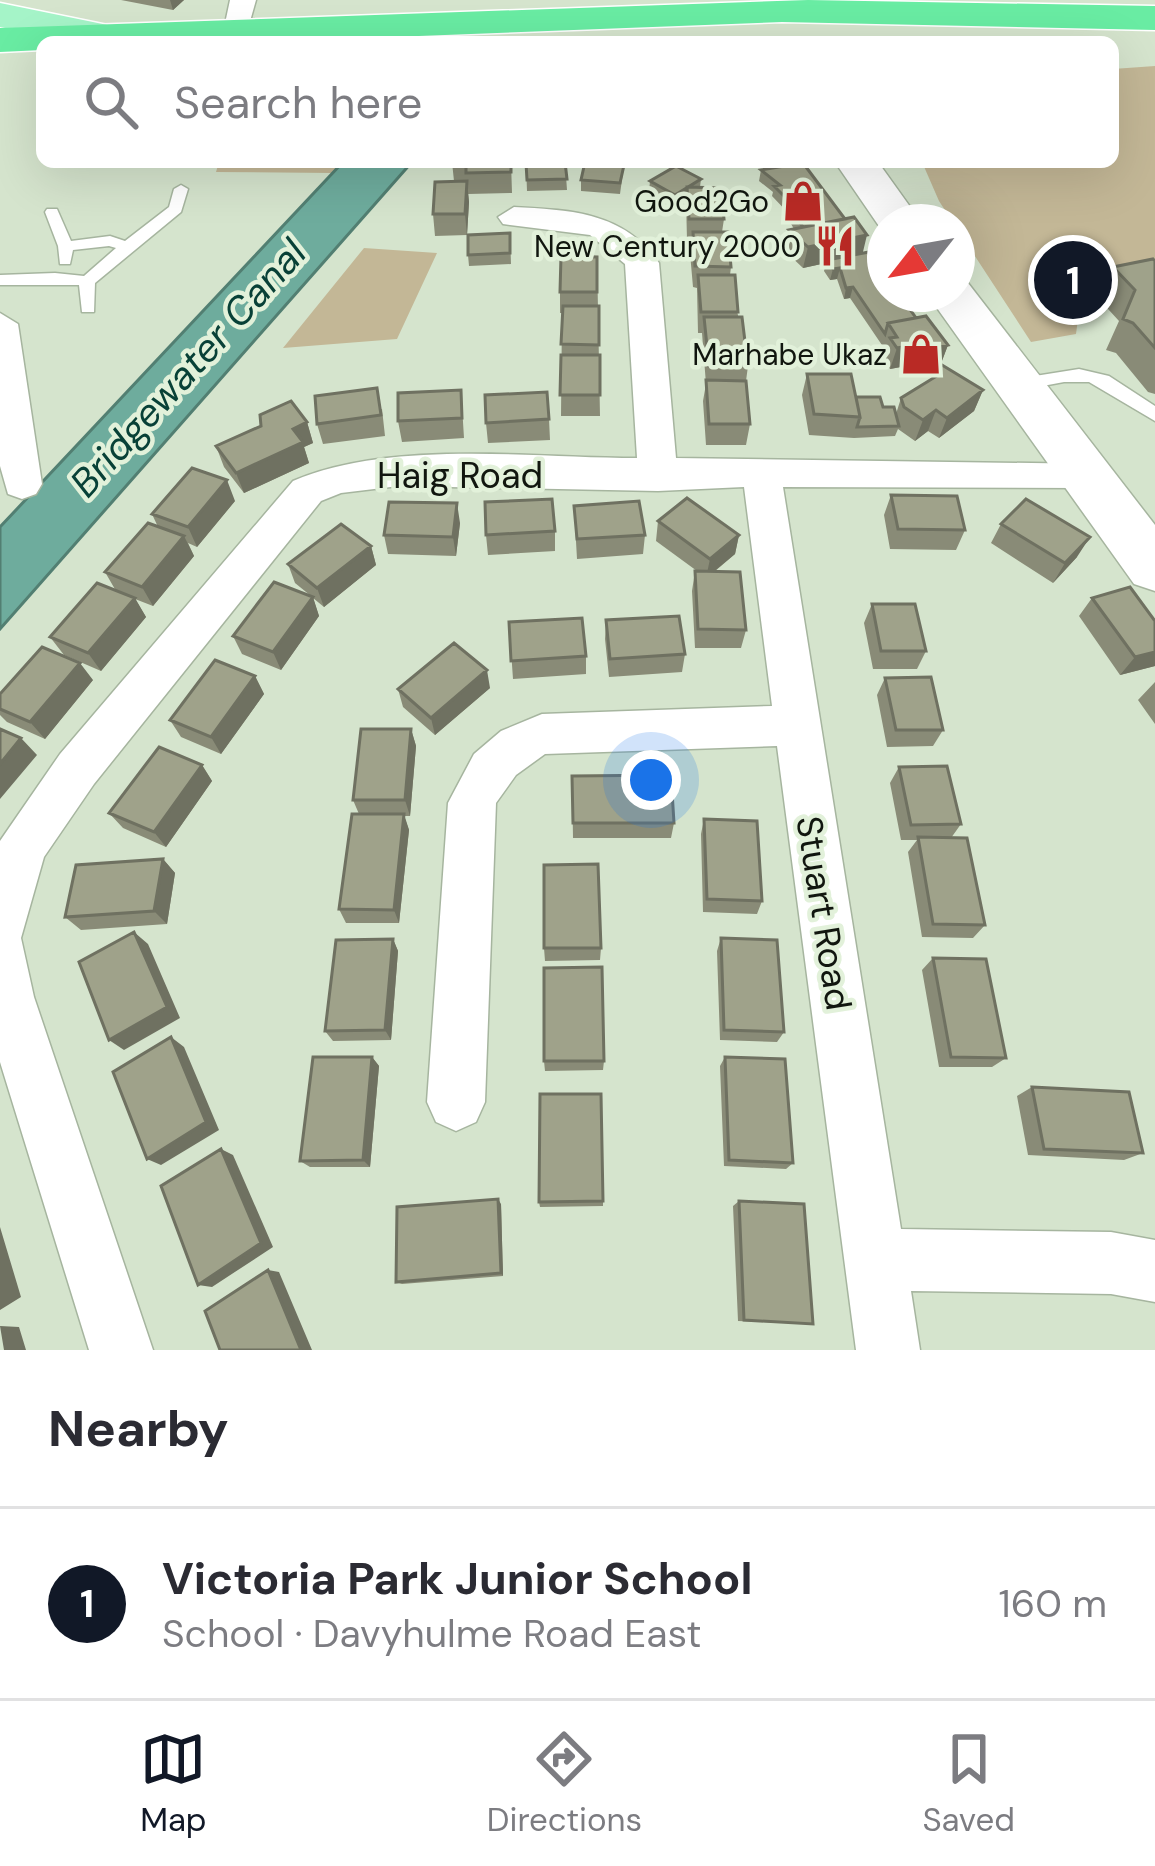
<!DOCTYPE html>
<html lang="en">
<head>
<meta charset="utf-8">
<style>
	body { margin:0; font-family:"DM Sans",sans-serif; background:#f7f7f7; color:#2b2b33 }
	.compass { position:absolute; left:867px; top:204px; width:108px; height:108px; border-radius:50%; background:#fff; box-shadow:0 12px 48px #0002; rotate:239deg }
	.you { position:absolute; left:651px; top:780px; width:42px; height:42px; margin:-30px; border:9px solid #fff; border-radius:50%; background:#1a73e8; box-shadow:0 0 0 18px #1a73e833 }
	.badge { display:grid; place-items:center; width:78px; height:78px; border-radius:50%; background:#111827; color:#fff; font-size:39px; font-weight:700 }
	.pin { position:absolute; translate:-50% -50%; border:6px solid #fff; box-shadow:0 3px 12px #0006 }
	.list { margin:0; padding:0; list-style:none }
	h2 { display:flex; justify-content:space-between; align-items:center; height:156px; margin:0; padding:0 48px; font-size:51px }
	h2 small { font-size:39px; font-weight:400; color:#7c7c81 }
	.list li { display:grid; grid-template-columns:78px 1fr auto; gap:36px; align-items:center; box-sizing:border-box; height:192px; padding:0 48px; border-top:3px solid #e1e1e2 }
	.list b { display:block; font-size:45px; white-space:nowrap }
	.list p { margin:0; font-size:39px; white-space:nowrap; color:#7c7c81 }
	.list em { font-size:39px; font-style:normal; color:#7c7c81 }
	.icon { flex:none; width:66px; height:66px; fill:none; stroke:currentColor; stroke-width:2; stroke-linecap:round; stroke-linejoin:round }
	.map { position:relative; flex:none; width:1155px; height:1350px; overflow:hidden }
	.search { position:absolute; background:#fff; box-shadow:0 12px 48px #0002; left:36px; right:36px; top:36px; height:132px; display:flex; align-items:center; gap:30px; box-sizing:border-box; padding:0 42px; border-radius:18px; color:#7c7c81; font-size:45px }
	.sheet { height:348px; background:#fff }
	nav { display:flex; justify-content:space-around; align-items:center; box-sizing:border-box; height:168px; border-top:3px solid #e1e1e2; background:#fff; font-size:33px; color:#7c7c81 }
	nav a { display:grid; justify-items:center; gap:6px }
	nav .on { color:#111827 }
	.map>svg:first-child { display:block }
	.green { fill:#c3b796 }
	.water { fill:#6eac9d; stroke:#527f72; stroke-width:3 }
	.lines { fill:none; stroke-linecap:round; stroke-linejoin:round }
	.lane-casing { stroke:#a6b59f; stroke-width:3 }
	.street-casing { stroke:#a6b59f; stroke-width:3 }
	.secondary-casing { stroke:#a6b59f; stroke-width:3 }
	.primary-casing { stroke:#fff; stroke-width:3 }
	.highway-casing { stroke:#fff; stroke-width:3 }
	.lane { fill:#fff; fill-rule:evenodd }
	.street { fill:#fff; fill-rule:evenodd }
	.secondary { fill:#fff; fill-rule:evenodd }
	.primary { fill:#a5f4c8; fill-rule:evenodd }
	.highway { fill:#69eca3; fill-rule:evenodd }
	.wall { fill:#898b77 }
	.shaded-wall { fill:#6f7161 }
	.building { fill:#9fa28a; stroke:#6f7161; stroke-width:3 }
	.labels { text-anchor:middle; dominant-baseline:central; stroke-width:9; stroke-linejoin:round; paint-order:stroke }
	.far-poi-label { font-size:30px; fill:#11160f; stroke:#e2f1da; text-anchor:end }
	.street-label { font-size:36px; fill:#11160f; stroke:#e2f1da }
	.water-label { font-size:39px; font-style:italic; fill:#084137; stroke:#e2f1da }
</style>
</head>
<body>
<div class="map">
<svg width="1155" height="1350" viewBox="0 0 1155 1350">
	<rect width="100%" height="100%" fill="#d5e4cd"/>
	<!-- green -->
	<path class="green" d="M1155,66V262C1112,273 1081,287 1076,334L1031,342L939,201L922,162H1113V69Z
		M219,162H343L333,173L216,172Z
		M364,248L437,253L397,339L283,348Z"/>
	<!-- water -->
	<path class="water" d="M343,162H412L0,629V527Z"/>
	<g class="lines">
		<!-- lane casing -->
		<g class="lane-casing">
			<path id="lane" d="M752,162H778L771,166Z
				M181,185L188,189L181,212L95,283L94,312H82L79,285H0V275L55,273L84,276L116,248L109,246L73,250L70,264H60L58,246L45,212L47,209H57L71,241L110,236L125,241L169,207L174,189Z
				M1079,369L1109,376L1155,406V421L1089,382H1064L1016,391L1007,385L1016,379Z"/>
		</g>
		<!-- street casing -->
		<g class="street-casing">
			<path id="street" d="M230,0H256L245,39L236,41L223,33Z
				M514,207C571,210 624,212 659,263L676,458L1096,464L1102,474L1096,484L1082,488L783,487L901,1229L1111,1232L1155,1240V1302L1111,1294L911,1291L920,1350H856L777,746L545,754L516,775L496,803L485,1102L476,1122L456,1131L436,1122L427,1102L448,803L474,754L501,731L542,714L772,706L744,487L658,491L399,486L341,493L321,501L94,784L44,857L21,938L34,997L153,1350H89L0,1062V841L60,754L293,481C391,439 531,458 637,458L625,264L590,235L503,224L498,217Z
				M0,313L18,324L42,484L36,494L22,499L8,494L0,466Z"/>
		</g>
		<!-- secondary casing -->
		<g class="secondary-casing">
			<path id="secondary" d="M835,162H878L921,222H885L883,232Z
				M957,280L968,283L1155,525V591L1134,584L927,294H957Z"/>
		</g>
		<!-- primary casing -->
		<g class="primary-casing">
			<path id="primary" d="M0,3L127,29L133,37L129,42H78L0,27Z"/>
		</g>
		<!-- highway casing -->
		<g class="highway-casing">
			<path id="highway" d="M808,0L1155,6V30L782,22L262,42H42V50L0,52V28Z"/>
		</g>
		<!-- lane -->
		<use href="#lane" class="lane"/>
		<!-- street -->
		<use href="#street" class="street"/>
		<!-- secondary -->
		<use href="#secondary" class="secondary"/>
		<!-- primary -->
		<use href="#primary" class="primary"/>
		<!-- highway -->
		<use href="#highway" class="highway"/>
	</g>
	<!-- wall -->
	<path class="wall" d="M121,0H184L173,10Z
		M452,162H511L512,193L468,194L467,184L469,202L467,235L435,236L433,214L454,181Z
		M565,162L567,190L527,191L526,163Z
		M624,165L620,194L581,191V180Z
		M761,170L863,253L916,318L948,345L940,366L910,373L906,366L890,369L884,359L886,351L850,298L844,299L837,279L830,280L824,271L826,263L803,268L785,251L789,230L794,229L790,222L791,216L772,196L773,192L759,181Z
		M701,179L700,187L724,219L722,232L731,267L730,275L748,366L746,381L750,424L746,445H706L703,401L706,384L702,333H698L697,288L693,287L690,253L692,240H687L686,199L674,206L649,192L650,181Z
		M510,233L511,264L469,266L468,255Z
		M597,257L600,416H561L562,313H560V292Z
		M1155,261V394L1148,392L1116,353L1106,350L1119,321L1098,298L1113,267Z
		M934,371L983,390L974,411L939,438L928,431L915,441L898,429L895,436L854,438L809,435L802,395L807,374L896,414L901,398L931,379Z
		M461,390L464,438L402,442L398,421Z
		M382,409L385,436L323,444L317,424Z
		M549,419L550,440L488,443L486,423Z
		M307,422L313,443L304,447L309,463L244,493L224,467L216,446Z
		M891,495L965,530L956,550L890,549L884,515Z
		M235,501L197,547L188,543L194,556L153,606L135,599L146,617L101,671L64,655L50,637L116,591L105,572L158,527L152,514Z
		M574,506L645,535L643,554L577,559Z
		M658,521L739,535L735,554L714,572L746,630L741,648H695L692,591L695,571H697L656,541Z
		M460,523L456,556L388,554L384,535Z
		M1001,524L1077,557L1053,583L991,543Z
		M555,531V551L488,555L486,535Z
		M371,546L376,565L324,607L313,598L319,616L281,670L242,654L233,636L311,596L295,583L288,564Z
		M1092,598L1155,666L1120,675L1079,616Z
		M872,604L926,651L917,669H873L864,623Z
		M606,620L685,654L682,672L609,677L605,639Z
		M509,622L586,656V674L513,679Z
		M255,676L264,694L221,754L181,737L170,720Z
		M885,678L943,730L933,746L887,747L877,695Z
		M93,680L45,739L7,722L0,715V694Z
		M1155,682V724L1138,700Z
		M490,688L435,735L403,707L398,689Z
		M411,729L416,746L410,816H404L409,830L399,923H346L339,909L359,814L353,800Z
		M202,765L212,781L166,847L123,828L109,813Z
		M899,767L961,824L951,838L985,925L973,938L922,937L908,852L917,840H901L890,783Z
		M572,776L674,823L671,838H573Z
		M704,819L762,901L757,914L703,912L701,834Z
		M163,859L175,873L167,924L81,930L65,917Z
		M721,938L784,1032L777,1042L720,1040L717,951Z
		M393,939L398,951L391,1040L333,1041L325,1031Z
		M544,948H601L600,960L545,961Z
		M933,958L1006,1058L992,1067H939L922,970Z
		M372,1057L379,1066L370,1167H310L300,1161Z
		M725,1057L793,1163L786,1169L724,1166L720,1066Z
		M544,1061H604L603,1070L545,1071Z
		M1032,1087L1143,1153L1124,1160L1028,1155L1017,1096Z
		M603,1201V1206L540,1207L539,1202Z
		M739,1201L813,1324L738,1321L733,1206Z
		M501,1204L503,1276L402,1284L396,1282Z"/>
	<!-- shaded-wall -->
	<path class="shaded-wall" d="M170,0H184L173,10Z
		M467,181L469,202L467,235L465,214Z
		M687,188L686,199L674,206L675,195Z
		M867,235L862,256L827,260L826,263L803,268L808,247Z
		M840,268L837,279L830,280L833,269Z
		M853,287L850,298L844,299L846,288Z
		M913,345L906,366L890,369L897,348Z
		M948,345L940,366L910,373L917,352Z
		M983,390L974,411L939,438L947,418Z
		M936,410L928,431L915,441L923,420Z
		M307,422L313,443L304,447L309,463L244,493L236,473L293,429Z
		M227,480L235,501L197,547L188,527Z
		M457,503L460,523L456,556L453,537Z
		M739,535L735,554L706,578L710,559Z
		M184,536L194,556L153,606L142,587Z
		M1090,537L1077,557L1053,583L1065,563Z
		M371,546L376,565L324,607L317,588Z
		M313,597L319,616L281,670L273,652Z
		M135,598L146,617L101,671L88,653Z
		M1155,652V666L1120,675L1135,657Z
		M80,663L93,680L45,739L30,722Z
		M487,670L490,688L435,735L431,718Z
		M255,676L264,694L221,754L211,737Z
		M411,729L416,746L410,816L405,800Z
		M21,738L37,755L0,799V764Z
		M202,765L212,781L166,847L154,832Z
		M404,814L409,830L399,923L394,910Z
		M163,859L175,873L167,924L154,911Z
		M134,932L148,944L180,1018L124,1050L109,1040Z
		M393,939L398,951L391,1040L385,1030Z
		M171,1037L184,1047L219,1130L161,1165L147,1159Z
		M372,1057L379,1066L370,1167L363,1160Z
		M221,1149L233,1155L273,1247L212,1287L198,1285Z
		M498,1199L501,1204L503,1276L501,1273Z
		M0,1227L21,1297L0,1310Z
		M268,1270L279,1272L312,1350H301Z
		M0,1326L19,1327L26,1350H4Z"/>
	<!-- building -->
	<path class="building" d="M452,162H511V172L466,173V162Z
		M565,162L567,179L527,180L526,163Z
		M585,162L624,165L620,183L581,180Z
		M803,163L845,219L803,227L792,212L798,210L774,186L780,185L761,170Z
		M676,166L701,179L675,195L650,181Z
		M467,181L465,214H433L435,182Z
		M687,187L721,188L724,219H689Z
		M854,217L867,235L808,247L789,230Z
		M693,232H728L731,267L695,266Z
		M510,233V253L468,255V235Z
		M869,252L885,275V294H899L916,318L888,323L885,334L853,287L846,288L840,268L833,269L827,260Z
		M561,256L597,257V292H560Z
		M1153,259L1155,261V348L1133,323L1123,319L1135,290L1113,267Z
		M698,275H735L738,312H701Z
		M563,306H599V345L561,344Z
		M926,316L948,345L917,352L913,345L897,348L890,338L897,337L888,323Z
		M704,317H742L748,366H709Z
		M561,355H600V395H560Z
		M942,365L983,390L947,418L936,410L923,420L904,407L901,398L940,374L934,371Z
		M807,374H851L860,417L814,414Z
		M706,380L746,381L750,424H709Z
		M377,388L381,415L317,424L315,396Z
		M461,390L462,418L398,421V393Z
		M547,392L549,419L486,423L485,395Z
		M856,397H880L883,407H894L899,426L857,427L860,417Z
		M291,401L307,422L293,429L303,442L236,473L216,446L261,426L260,415Z
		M192,468L227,480L188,527L152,514Z
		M891,495L957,496L965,530L898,529Z
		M687,498L739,535L710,559L658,521Z
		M552,499L555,531L486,535L485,502Z
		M1026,499L1090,537L1065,563L1001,524Z
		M639,501L645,535L577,539L574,506Z
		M389,502L457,503L453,537L384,535Z
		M148,523L184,536L142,587L105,572Z
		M341,524L371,546L317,588L288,564Z
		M695,571L740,572L746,630L698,629Z
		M274,582L313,597L273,652L233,636Z
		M97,583L135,598L88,653L50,637Z
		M1130,587L1155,621V652L1135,657L1092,598Z
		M872,604H915L926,651H881Z
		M679,616L685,654L610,659L606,620Z
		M582,618L586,656L511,661L509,622Z
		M454,643L487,670L431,718L398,689Z
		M42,647L80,663L30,722L0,709V694Z
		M215,660L255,676L211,737L170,720Z
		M931,677L943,730H896L885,678Z
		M0,729L21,738L0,764Z
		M361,729H411L405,800H353Z
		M159,747L202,765L154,832L109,813Z
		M947,766L961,824L911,825L899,767Z
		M671,775L674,823H573L572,776Z
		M352,814H404L394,910L339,909Z
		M704,819L757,821L762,901L707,899Z
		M918,837L967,838L985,925L933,924Z
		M163,859L154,911L65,917L76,865Z
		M598,864L601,948H544V865Z
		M134,932L167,1007L109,1040L79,962Z
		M721,938L777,940L784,1032L724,1030Z
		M393,939L385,1030L325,1031L336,940Z
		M933,958L986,959L1006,1058L951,1057Z
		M602,967L604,1061H544V968Z
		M171,1037L206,1122L147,1159L113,1072Z
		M313,1057H372L363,1160L300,1161Z
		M725,1057L785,1059L793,1163L729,1160Z
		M1032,1087L1129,1092L1143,1153L1044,1149Z
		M540,1094H601L603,1201L539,1202Z
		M221,1149L261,1243L198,1285L161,1186Z
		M498,1199L501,1273L396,1282L397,1207Z
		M739,1201L804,1204L813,1324L744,1320Z
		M268,1270L301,1350H220L205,1311Z"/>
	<!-- icons -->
	<defs>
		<g id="shop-bare" transform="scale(3.24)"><path d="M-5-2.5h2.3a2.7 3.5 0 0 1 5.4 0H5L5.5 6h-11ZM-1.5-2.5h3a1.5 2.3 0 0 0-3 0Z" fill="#b92a25" stroke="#e2f1da" stroke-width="2.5" paint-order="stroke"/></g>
		<g id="restaurant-bare" transform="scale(3.24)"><path d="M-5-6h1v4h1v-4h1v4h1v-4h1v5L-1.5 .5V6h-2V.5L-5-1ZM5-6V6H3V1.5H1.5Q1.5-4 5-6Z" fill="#b92a25" stroke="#e2f1da" stroke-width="2.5" paint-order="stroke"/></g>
	</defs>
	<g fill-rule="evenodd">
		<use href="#shop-bare" x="803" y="201"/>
		<use href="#restaurant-bare" x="835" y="246"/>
		<use href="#shop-bare" x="921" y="354"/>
	</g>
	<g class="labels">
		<!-- far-poi labels -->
		<g class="far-poi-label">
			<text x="769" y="201">Good2Go</text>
			<text x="801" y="246">New Century 2000</text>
			<text x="887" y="354">Marhabe Ukaz</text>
		</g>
		<!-- street labels -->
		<g class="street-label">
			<text x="460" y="475">Haig Road</text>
			<text transform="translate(824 913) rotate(81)">Stuart Road</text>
		</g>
		<!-- water labels -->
		<g class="water-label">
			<text transform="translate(188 368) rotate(-48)">Bridgewater Canal</text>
		</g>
	</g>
</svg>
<svg class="compass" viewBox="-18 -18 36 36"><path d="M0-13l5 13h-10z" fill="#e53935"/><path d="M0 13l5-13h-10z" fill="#7c7c81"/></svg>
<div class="you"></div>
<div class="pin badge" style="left:1073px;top:280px">1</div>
<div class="search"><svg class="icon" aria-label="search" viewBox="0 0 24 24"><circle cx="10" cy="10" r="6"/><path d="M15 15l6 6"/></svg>Search here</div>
</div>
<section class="sheet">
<h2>Nearby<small></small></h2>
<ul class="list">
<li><span class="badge">1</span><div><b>Victoria Park Junior School</b><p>School · Davyhulme Road East</p></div><em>160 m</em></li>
</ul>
</section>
<nav>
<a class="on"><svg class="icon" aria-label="map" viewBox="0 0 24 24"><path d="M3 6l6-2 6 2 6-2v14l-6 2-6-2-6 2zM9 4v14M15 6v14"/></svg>Map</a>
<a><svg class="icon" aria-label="directions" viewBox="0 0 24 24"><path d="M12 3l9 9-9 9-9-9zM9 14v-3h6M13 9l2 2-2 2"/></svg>Directions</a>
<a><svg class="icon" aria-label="saved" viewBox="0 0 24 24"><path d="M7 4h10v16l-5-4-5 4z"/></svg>Saved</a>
</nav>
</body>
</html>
